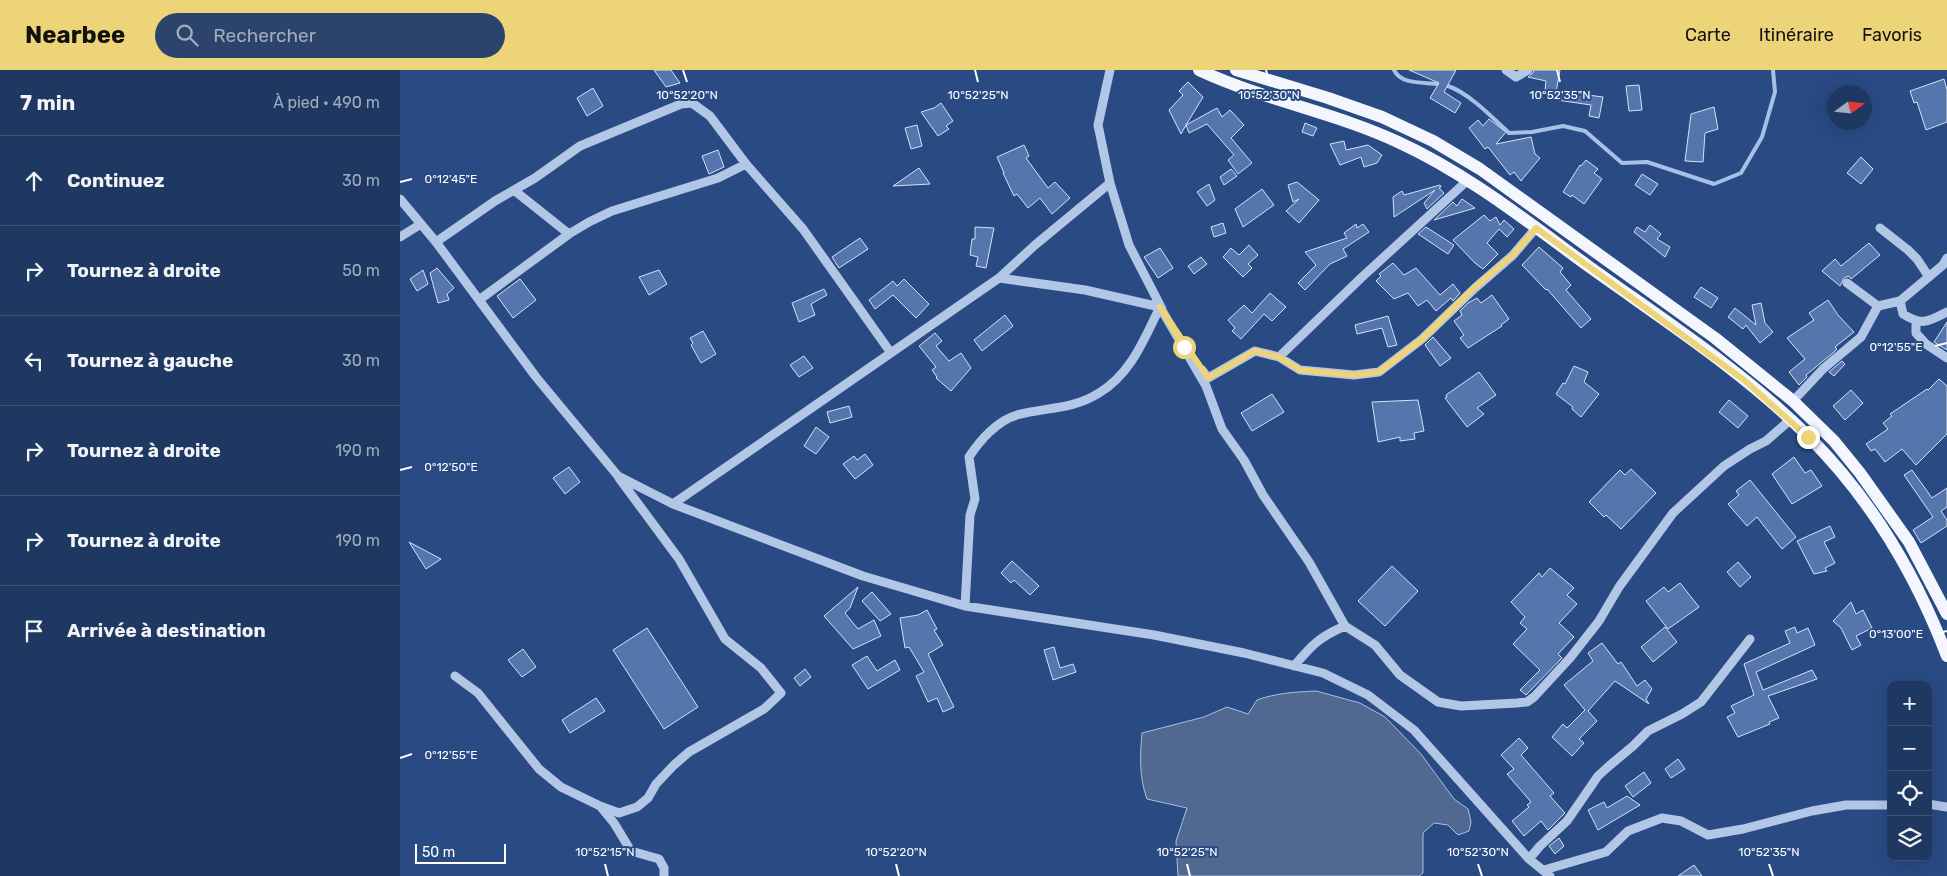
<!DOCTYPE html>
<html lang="fr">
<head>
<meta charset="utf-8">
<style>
	body { margin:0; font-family:Rubik,sans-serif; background:#2c436b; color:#f1f3f6 }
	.controls { position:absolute; right:15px; bottom:15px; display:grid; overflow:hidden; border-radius:10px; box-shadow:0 5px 20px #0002 }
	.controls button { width:45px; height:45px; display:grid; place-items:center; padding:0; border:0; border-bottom:1px solid #3c5277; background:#1f3862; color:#f1f3f6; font:25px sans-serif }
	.compass { position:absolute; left:1427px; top:15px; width:45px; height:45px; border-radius:50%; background:#1f3862; box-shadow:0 5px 20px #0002; rotate:75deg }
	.scale { position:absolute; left:15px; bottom:12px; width:91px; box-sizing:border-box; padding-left:5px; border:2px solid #fff; border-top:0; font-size:14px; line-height:18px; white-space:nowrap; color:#fff; -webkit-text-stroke:4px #294a83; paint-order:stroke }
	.stop { position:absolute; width:15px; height:15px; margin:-11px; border:4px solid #eed479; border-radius:50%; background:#fff }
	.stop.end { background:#eed479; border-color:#fff; box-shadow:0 1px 5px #0008 }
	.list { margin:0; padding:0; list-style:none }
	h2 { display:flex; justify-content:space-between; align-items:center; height:65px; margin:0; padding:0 20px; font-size:21px }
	h2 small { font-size:16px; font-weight:400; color:#a1acbe }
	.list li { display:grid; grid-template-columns:32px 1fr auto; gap:15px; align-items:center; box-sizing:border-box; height:90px; padding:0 20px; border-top:1px solid #3c5277 }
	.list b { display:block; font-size:19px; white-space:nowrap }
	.list em { font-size:16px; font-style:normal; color:#a1acbe }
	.icon { flex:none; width:28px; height:28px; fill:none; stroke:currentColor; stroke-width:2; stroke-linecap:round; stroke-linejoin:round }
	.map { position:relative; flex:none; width:1547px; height:806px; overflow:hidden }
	header { display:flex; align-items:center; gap:30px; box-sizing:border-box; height:70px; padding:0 25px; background:#eed479; color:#111 }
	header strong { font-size:24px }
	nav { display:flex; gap:28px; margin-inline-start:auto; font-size:18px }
	.search { width:350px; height:45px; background:#2c436b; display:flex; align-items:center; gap:12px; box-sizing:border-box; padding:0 18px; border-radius:28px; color:#a1acbe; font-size:19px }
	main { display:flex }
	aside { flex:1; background:#1f3862 }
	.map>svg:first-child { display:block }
	.water { fill:#516891; stroke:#a7c0e7 }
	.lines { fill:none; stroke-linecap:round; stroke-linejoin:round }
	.stream { stroke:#a7c0e7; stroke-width:4 }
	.building { fill:#5576ac; stroke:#d5e1f5 }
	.minor { stroke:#b2c6e6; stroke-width:9 }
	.major { stroke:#f3f6fd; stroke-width:12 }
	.route { stroke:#eed479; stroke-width:6 }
	.ticks { fill:none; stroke:#fff; stroke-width:2 }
	.ticks-label { font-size:12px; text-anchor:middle; fill:#fff; stroke:#294a83; stroke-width:4; stroke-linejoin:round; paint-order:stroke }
</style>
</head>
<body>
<header>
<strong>Nearbee</strong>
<div class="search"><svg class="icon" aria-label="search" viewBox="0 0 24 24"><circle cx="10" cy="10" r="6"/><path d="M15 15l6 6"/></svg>Rechercher</div>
<nav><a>Carte</a><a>Itinéraire</a><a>Favoris</a></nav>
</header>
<main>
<aside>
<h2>7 min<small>À pied · 490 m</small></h2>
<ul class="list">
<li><svg class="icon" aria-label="ahead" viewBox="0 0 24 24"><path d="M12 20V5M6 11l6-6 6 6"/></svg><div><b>Continuez</b></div><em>30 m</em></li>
<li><svg class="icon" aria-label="right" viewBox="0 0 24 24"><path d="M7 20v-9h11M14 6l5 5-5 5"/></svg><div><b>Tournez à droite</b></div><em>50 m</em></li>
<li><svg class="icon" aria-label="left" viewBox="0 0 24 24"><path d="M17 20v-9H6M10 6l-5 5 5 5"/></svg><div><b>Tournez à gauche</b></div><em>30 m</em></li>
<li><svg class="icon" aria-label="right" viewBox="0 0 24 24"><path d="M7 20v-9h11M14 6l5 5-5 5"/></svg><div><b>Tournez à droite</b></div><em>190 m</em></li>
<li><svg class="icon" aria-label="right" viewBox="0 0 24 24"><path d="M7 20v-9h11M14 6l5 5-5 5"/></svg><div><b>Tournez à droite</b></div><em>190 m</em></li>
<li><svg class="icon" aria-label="arrive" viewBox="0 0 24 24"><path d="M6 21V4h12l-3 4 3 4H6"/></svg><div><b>Arrivée à destination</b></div></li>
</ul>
</aside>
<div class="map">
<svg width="1547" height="806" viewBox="0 0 1547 806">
	<rect width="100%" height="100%" fill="#294a83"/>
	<!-- water -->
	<path class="water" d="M916,621L960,633L985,647L1021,684L1054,729L1068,739L1071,752L1069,761L1058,765L1048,755L1034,753L1023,763V803L1019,806H778L776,771L787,738L747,729C739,707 740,686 742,663L804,647L827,637L848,644L857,630C876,623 895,622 916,621Z"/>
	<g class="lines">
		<!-- stream -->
		<path class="stream" d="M994,0C1003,18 1031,10 1048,16C1069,23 1093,48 1109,63L1132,62L1163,56L1185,61L1222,93L1247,92L1314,114L1341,103L1362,67L1375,22L1373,0"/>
	</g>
	<!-- building -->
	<path class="building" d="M254,0H271L280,13L266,17Z
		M1009,0H1056L1044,22L1061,33L1055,43L1030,28L1039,13Z
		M1134,0H1160L1156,22L1145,20L1146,11L1128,7L1133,3Z
		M1544,9L1547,20V52L1526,60L1517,32L1514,33L1510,21Z
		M788,12L803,27L786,55L817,38L822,47L830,40L844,55L831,68L852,93L838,104L828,90L834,85L807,54L789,63L786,55L781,64L769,40L783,25L779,21Z
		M1239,15L1242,40L1229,41L1226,16Z
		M193,18L203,36L187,46L177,28Z
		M1158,21L1203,27L1199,48L1189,46L1191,35L1157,30Z
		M541,33L553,51L546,56L549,59L538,66L521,42L534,38Z
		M1314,37L1318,59L1305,63L1303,92L1285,91L1291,44Z
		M1089,49L1106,62L1096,74L1131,67L1135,84L1140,88L1121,111L1114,102L1110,105L1088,77L1085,79L1069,58L1078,50L1083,56Z
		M905,53L917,58L913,66L902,62Z
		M517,55L522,76L511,79L505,58Z
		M944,71L946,80L968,75L982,85L977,93L964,97L961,87L940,95L930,74Z
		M624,75L629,86L626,88L648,118L655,112L670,128L652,144L640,128L628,138L617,124L614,126L603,103H604L597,87Z
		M318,80L324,97L309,104L302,86Z
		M1461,87L1473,99L1461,114L1447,103Z
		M1186,90L1198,99L1194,103L1202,109L1184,134L1172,125L1171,127L1163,122L1180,95L1181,96Z
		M519,98L530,114L493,116Z
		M831,99L837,106L824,115L820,107Z
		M1242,104L1258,114L1250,125L1235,115Z
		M897,112L919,130L899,153L886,141L899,129L893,132L888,115Z
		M809,114L815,130L807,136L797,122Z
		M1040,115L1041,117L1039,118L1044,123L1027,139L1024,133L1035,120L994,147L993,127L1002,121L1004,125Z
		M862,119L874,135L843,157L835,139Z
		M1062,129L1075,138L1034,150L1053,132L1057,136Z
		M1084,145L1090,151L1096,147L1100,155L1104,150L1114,159L1107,167L1099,159L1087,173L1098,184L1083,199L1075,193L1053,170Z
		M823,153L826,163L814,167L811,157Z
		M956,154L957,158L963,154L969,162L943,179L947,186L930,194L905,220L898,213L916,195L905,182L947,168L944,163Z
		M1250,155L1261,164L1257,169L1270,177L1265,187L1234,162L1237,157L1245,162Z
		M575,157L594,158L586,198L576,196L578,187L570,185L572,169H575Z
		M1026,157L1054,175L1048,184L1018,164Z
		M460,168L468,179L439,198L432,187Z
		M1469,173L1480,185L1451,209L1449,206L1444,208L1440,216L1422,201L1435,189L1441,196Z
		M849,175L858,185L848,194L852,198L843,207L823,187L831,178L839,185Z
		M1139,177L1163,198L1160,202L1171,215L1166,220L1191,249L1181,258L1147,219L1146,220L1122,195Z
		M760,178L773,198L758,208L744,187Z
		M801,187L807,194L794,204L788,196Z
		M993,193L1004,205L1016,198L1040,225L1053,214L1060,223L1053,231L1051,228L1036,241L1027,230L1018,236L1008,223L994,229L976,211L981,206L979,204Z
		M37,198L54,218L47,224L49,230L38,233L30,203Z
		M23,200L28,214L17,221L10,209Z
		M259,200L267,214L249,225L239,207Z
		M120,209L136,230L113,248L97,226Z
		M504,209L529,234L516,248L493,225L475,239L469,230L493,211L497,216Z
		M1301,217L1318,228L1311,238L1294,227Z
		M424,219L427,225L411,234L415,245L399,252L392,233Z
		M870,223L886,237L872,251L864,244L841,269L832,261L835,258L828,250L844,235L852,243Z
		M1092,225L1109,249L1101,255L1102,256L1068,278L1060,268L1064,265L1054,251L1062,245L1060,241L1068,233L1077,228L1081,233Z
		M1428,230L1438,245L1454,262L1435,277L1437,279L1433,283L1406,305L1407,307L1399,315L1389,302L1405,289L1387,268L1414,250L1409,243Z
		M1361,233L1365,253L1373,262L1360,273L1346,255L1343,259L1328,247L1335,238L1356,255L1352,235Z
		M605,245L613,256L582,281L574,270Z
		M988,246L997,275L988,277L982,258L957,264L955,255Z
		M1547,252V280L1534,272Z
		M303,261L316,284L301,293L291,275L293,273L290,268Z
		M535,263L542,271L536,276L549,291L561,283L571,298L551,321L536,308L537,307L532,300L536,297L519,276Z
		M1033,267L1051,288L1040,296L1025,275Z
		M404,286L413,298L399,307L390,295Z
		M1442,291L1445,294L1434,306L1429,302Z
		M1174,296L1188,302L1184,312L1199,324L1181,347L1172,339L1173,337L1156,324L1163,313L1165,314Z
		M1079,302L1096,325L1077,338L1084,344L1067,357L1045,328L1047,327L1046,325Z
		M1539,309L1547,316V364L1516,395L1502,379L1485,392L1475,379L1471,381L1466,374L1488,359L1483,353L1492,346L1490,344L1527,319L1528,320Z
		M1451,320L1463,333L1445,350L1433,336Z
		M872,324L884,342L852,361L841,343Z
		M1018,330L1024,361L1014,363L1015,369L1000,371V367L978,372L972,332Z
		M1329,330L1348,346L1338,358L1319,342Z
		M449,336L452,347L430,353L427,342Z
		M416,357L429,367L416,384L404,376Z
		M465,384L473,395L455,409L443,394L454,386L457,390Z
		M1394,387L1405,403L1411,400L1422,416L1392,434L1372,404Z
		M169,397L180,412L165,424L153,408Z
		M1231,399L1256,423L1221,459L1206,445L1204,447L1189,432L1220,400L1225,405Z
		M1512,400L1532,428L1547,418V437L1541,441L1547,450V456L1521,473L1513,460L1533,447L1504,405Z
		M1350,410L1396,467L1382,479L1357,447L1347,456L1328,434L1339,425L1336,421Z
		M1430,456L1435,467L1424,472L1435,493L1425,498L1427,501L1414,504L1397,471Z
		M9,472L41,489L26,499Z
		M612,491L639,516L630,525L614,510L611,513L601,503Z
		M1338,492L1351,507L1340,517L1327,502Z
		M992,496L1018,521L985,556L958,531Z
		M1150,498L1174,518L1167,525L1177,534L1159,553L1174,567L1158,584L1162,588L1126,625L1120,620L1140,600L1113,574L1127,559L1120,553L1125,547L1111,532L1139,503L1142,507Z
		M1280,513L1299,537L1268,559L1246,531L1264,517L1268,522Z
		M458,517L450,538L445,543L458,559L474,550L481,566L453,579L424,546Z
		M472,522L491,544L480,551L462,531Z
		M1451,532L1456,544L1463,540L1472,558L1456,566L1461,575L1452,580L1441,558L1433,551Z
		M527,540L537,559L534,560L543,575L528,584L554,637L543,642L537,628L528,632L516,606L524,602L509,577L505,578L500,548L518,545Z
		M1265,557L1277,572L1253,592L1241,577Z
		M1395,557L1397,563L1408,558L1415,575L1356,602L1363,620L1412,600L1417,609L1368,626L1379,648L1369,652L1370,654L1338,667L1327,647L1335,643L1331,636L1354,625L1344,594L1390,573L1385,561Z
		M247,558L298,637L264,659L213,580Z
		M1202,573L1218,594L1221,592L1237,616L1245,610L1252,619L1246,629L1249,634L1215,611L1188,641L1197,651L1179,669L1184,673L1172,686L1152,667L1163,654L1167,658L1185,640L1164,615L1193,591L1188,583Z
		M654,577L660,598L673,594L676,602L653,610L644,580Z
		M123,579L136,597L122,607L108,590Z
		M467,586L477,601L495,590L500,600L468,619L452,595Z
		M405,599L411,607L400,616L394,608Z
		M196,628L205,641L170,663L162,650Z
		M1119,668L1128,678L1121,685L1154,723L1150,726L1165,743L1148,760L1141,751L1124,766L1112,751L1129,737L1127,735L1131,732L1107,704L1114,699L1101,685Z
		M1278,689L1285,699L1271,708L1265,699Z
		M1244,702L1251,713L1233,727L1225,716Z
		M1227,726L1240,735L1198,760L1188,740L1204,732L1207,738Z
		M1159,768L1164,776L1155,784L1149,776Z
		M1294,795L1302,806H1278Z"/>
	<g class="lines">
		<!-- minor -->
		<path class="minor" d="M1106,0L1116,7L1128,0
			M710,113L729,175L762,239
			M115,121L169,164
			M0,129L36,172L136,307L218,406L273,434L463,506L565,536L754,565L844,583L923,603L968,625L1014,660L1129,789L1150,806
			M1480,158L1508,180L1517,189L1529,207
			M0,167L21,154
			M36,172L95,131L135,108L180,76L281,34L292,33L310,46L346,94L403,159L491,283
			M599,208L685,220L760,237L806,316L822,359L844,390L863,425L909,492L945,556L975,575L1000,605L1038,632L1061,636L1117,633L1127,632L1134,627L1170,588L1199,551L1219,517L1273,443L1324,396L1350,379L1366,371L1390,350
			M1447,213L1478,236
			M79,230L169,164L189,152L212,141L318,108L346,94
			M1500,231L1503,244C1522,256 1528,252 1547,242
			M1516,252V263L1526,274L1547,288
			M879,287L961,208L1068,110
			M802,300L808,308L855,281L879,287L900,300L954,305L979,302L1022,269L1075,218L1113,185L1136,158
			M1393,331L1423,299L1461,267L1478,236L1500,231L1543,195L1547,188
			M273,434L599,208L635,175L710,113L698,55L710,0
			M565,536L570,445L575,429L569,387C580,370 598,350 617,345C646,337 672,340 699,323C731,304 744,269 760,237
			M894,596C912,575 919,567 945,556
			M55,606L78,623L139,699L161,717L200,736L219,743L237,737L248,728L256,714L274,695L289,682L364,639L381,623L361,598L325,569L279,489L219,408
			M1528,734L1547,737
			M200,736L214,753L231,781L259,789L264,798V806
			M1129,789L1140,776L1167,751L1198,706L1209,696L1233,676L1248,661L1282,644L1301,632L1350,569
			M1144,800L1206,782L1228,761L1262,748L1281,751L1308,765L1343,759L1412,741L1446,735H1491"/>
		<!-- major -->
		<path class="major" d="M799,0C863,30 934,42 998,72C1068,104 1129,153 1191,198C1265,251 1344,302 1409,367C1470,428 1516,505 1547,586
			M836,0L928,28L982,47L1033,71L1080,99L1315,268L1393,331L1434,371L1460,403L1509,472L1547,544"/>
	</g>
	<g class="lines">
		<!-- route -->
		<path class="route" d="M784,277L760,237L808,308L855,281L879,287L900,300L954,305L979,302L1022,269L1074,218L1113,185L1136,158L1344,310L1408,367"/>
	</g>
	<!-- ticks -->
	<path class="ticks" d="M283,0L287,12M575,0L578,12M866,0L869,12M1157,0L1160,12M0,112L12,109M1535,276L1547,273M0,400L12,397M1535,564L1547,561M0,688L12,684M205,794L208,806M496,794L499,806M787,794L790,806M1078,794L1082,806M1369,794L1373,806"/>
	<g class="ticks-label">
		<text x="287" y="29">10°52'20"N</text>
		<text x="578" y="29">10°52'25"N</text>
		<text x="869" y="29">10°52'30"N</text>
		<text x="1160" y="29">10°52'35"N</text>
		<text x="51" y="113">0°12'45"E</text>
		<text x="1496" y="281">0°12'55"E</text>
		<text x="51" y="401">0°12'50"E</text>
		<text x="1496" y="568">0°13'00"E</text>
		<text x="51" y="689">0°12'55"E</text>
		<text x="205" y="786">10°52'15"N</text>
		<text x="496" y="786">10°52'20"N</text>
		<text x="787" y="786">10°52'25"N</text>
		<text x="1078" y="786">10°52'30"N</text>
		<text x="1369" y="786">10°52'35"N</text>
	</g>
</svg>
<div class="controls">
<button>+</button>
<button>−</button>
<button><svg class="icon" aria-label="locate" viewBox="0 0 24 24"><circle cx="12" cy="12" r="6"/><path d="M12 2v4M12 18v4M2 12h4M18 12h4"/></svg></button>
<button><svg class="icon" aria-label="layers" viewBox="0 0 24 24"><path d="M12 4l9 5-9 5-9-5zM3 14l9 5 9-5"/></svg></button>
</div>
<svg class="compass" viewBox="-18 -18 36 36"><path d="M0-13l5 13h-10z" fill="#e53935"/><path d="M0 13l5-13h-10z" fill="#a1acbe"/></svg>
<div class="scale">50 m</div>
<div class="stop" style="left:784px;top:277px"></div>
<div class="stop end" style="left:1408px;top:367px"></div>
</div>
</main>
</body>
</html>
